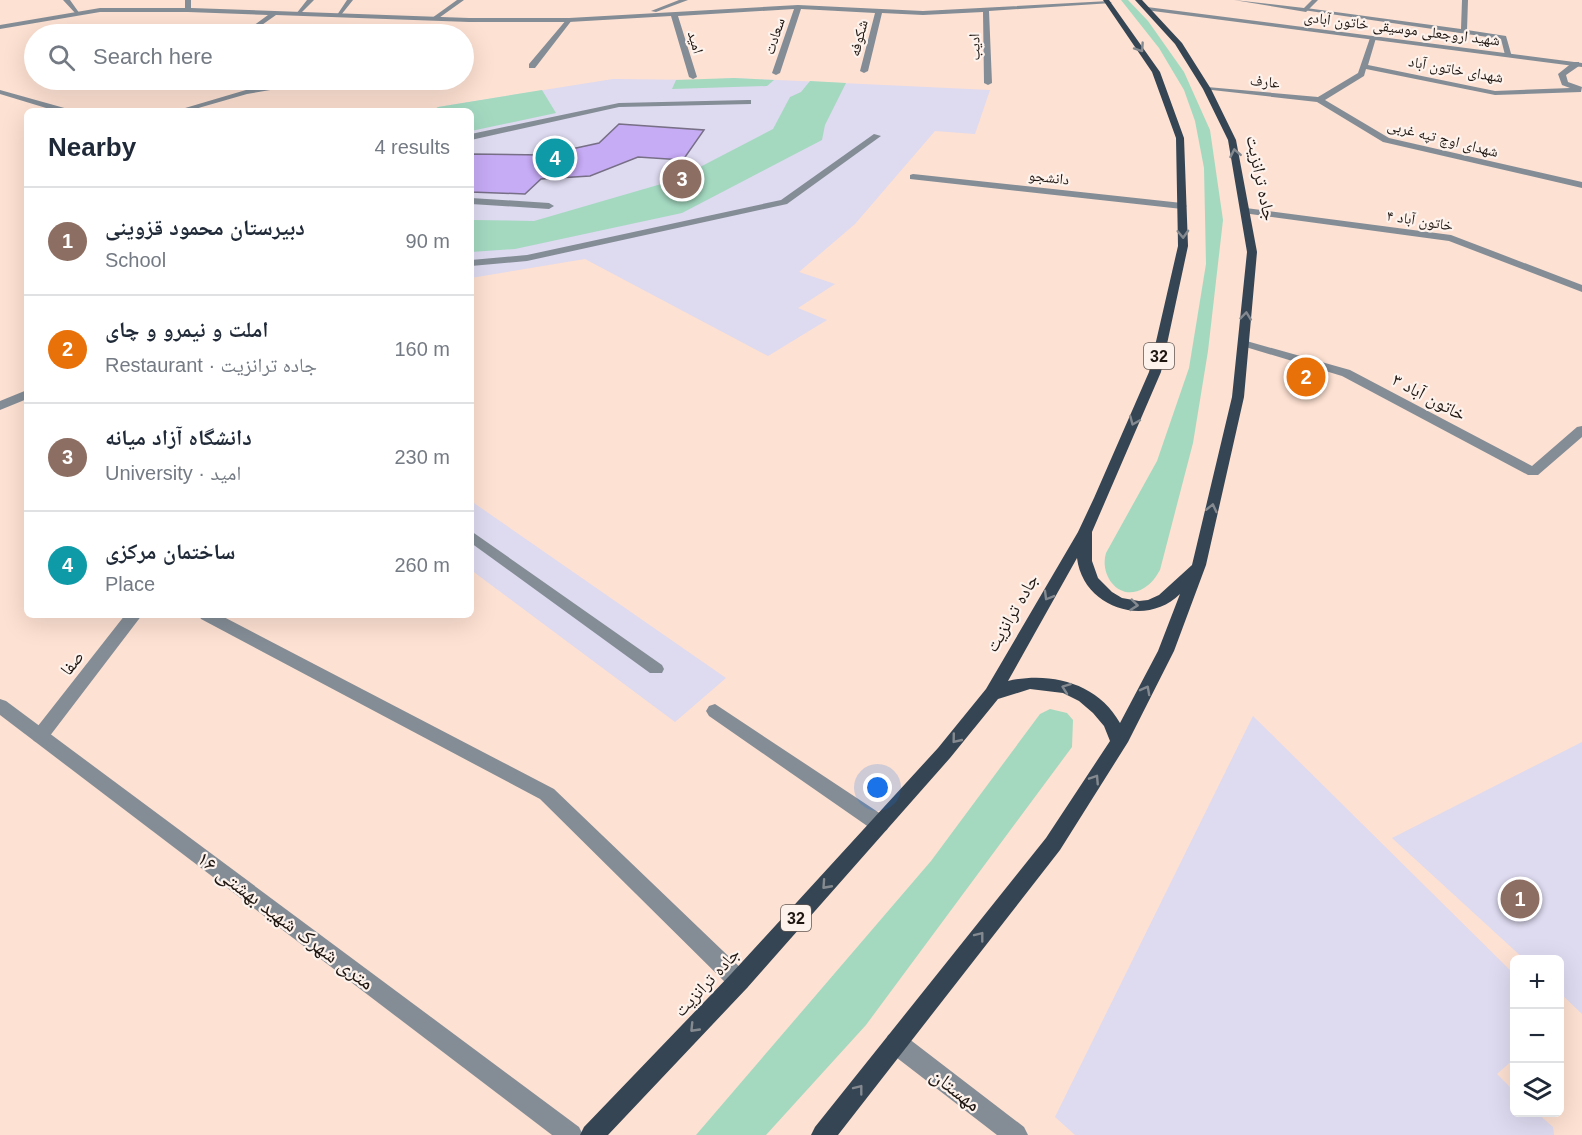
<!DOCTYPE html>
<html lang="en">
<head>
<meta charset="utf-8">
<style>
	body { margin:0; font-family:Arial,"Noto Naskh Arabic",sans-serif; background:#f2f2f3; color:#1f2937 }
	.controls { position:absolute; right:18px; bottom:18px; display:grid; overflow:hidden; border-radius:9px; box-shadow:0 6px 24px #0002 }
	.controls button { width:54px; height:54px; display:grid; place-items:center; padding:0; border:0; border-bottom:2px solid #e0e1e3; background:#fff; color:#1f2937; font:30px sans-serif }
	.you { position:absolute; left:878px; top:788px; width:21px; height:21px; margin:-15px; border:4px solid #fff; border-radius:50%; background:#1a73e8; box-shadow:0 0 0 9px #1a73e833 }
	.badge { display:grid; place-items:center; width:39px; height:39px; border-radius:50%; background:#1c5e72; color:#fff; font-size:20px; font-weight:700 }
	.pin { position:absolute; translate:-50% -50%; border:3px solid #fff; box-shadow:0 2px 6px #0006 }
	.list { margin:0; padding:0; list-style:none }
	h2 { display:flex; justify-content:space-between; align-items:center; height:78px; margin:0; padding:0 24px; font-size:26px }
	h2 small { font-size:20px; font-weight:400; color:#747a83 }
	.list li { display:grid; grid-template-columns:39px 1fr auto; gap:18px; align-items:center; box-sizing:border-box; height:108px; padding:0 24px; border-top:2px solid #e0e1e3 }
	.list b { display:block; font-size:22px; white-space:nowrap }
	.list p { margin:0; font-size:20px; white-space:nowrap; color:#747a83 }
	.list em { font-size:20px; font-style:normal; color:#747a83 }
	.icon { flex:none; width:33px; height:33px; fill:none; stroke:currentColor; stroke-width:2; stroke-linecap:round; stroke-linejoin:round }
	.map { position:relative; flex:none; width:1582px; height:1135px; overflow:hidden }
	.search { position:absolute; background:#fff; box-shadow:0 6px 24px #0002; left:24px; top:24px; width:450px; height:66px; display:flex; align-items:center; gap:15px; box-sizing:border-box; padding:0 21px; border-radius:33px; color:#747a83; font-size:22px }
	.panel { position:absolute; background:#fff; box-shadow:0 6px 24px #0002; left:24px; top:108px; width:450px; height:510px; border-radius:9px }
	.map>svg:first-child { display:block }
	.education { fill:#dedaf0 }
	.green { fill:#a4d9c0 }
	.building { fill:#c6abf5; stroke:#776f86; stroke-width:1.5 }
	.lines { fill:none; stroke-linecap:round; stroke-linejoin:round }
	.service { fill:#848d96; fill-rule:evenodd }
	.minor { fill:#848d96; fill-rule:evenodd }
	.tertiary { fill:#848d96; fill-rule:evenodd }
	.primary { fill:#354553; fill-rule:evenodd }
	.oneway { stroke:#858a90 }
	.labels { text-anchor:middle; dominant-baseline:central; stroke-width:4.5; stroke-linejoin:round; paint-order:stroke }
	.far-street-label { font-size:15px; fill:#1f1611; stroke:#fdf2ec }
	.shield { fill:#fdf2ec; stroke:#625853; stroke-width:1.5 }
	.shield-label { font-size:16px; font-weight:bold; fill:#1f1611 }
	.street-label { font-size:18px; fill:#1f1611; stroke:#fdf2ec }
	.near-street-label { font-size:21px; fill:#1f1611; stroke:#fdf2ec }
</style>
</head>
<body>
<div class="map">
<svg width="1582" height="1135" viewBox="0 0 1582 1135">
	<rect width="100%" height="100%" fill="#fde1d2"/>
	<!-- education -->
	<path class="education" d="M734,78L990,90L975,134L935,131L855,224L799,272L835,284L798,308L827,320L768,356L585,259L471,278V111H432L438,107L613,79L702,80Z
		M471,501L726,678L675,722L471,570Z
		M1253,716L1514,974V1059L1497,1074L1514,1091V1112L1537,1113L1553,1127L1554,1135H1075L1055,1117Z
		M1582,742V1014L1560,993V960L1524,959L1392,838Z"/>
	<!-- green -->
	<path class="green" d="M1121,0H1128L1148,21L1184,72L1210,130L1223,220L1208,351L1193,443L1160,570C1156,577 1151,584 1144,588C1120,603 1099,576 1106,553L1157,461L1189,368L1206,264L1204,168L1195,121L1184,90L1159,48Z
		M734,78L774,80L767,86L672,89L676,80Z
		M810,81L846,83L825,125L822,140L682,213L515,249L471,252V220L534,221L675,180L773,129L790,97L801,92Z
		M542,90L556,113L471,131V111H432L438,107Z
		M1050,709L1067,713L1073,720L1072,747L866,1025L766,1135H696L931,861L1040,714Z"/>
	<!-- building -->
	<path class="building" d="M619,124L704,130L683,160L638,157L590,176L541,179L525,194L471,192V154L544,155L599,143Z"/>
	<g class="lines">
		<!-- service -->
		<path class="service" d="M307,0H314L300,14H296Z
			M347,0H353L341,15H337Z
			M457,0H464L436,20H432V18Z
			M1462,0H1468L1467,30L1506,36L1512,57L1505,55L1501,39L1303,10L1306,8L1461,29Z
			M100,8H188L191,10L188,12H100L0,29V25Z
			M567,19L572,20L535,68H529V64Z
			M1373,36L1376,38L1368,65L1495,91L1570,88L1562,85L1558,74L1573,62H1579V66L1566,75L1568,82L1582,87L1581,92L1495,95L1366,69L1364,76L1325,100L1389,138L1582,182V188L1383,142L1317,102L1203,89L1207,87L1318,97L1358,73L1370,38Z
			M297,81L300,85L247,94L188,111H175L246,90Z
			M0,90L68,109L69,111H56L0,94Z
			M748,100H751V104L619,107L471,140V134L619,103Z
			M874,134L881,136L787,204L527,261L471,266V260L527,255L781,200Z
			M471,198L549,203L554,206L549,209L471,204Z
			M1246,208L1451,235L1582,285V292L1449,241L1243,213L1241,211Z
			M1243,340L1350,370L1532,466L1577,427L1582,426V437L1538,475H1528L1342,376L1239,345V341Z
			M471,531L662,665L664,669L662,673H650L471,543Z
			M715,704L887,818L889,824L887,830L880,832L873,830L709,716L706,711L709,706Z
			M896,1032L904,1035L1024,1127L1028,1135H997L888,1051L885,1043L888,1035Z"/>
		<!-- minor -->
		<path class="minor" d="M63,0H70L80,14H76Z
			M185,0H191V8L469,18H569L798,5L923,11L1109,1L1112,3L989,11L992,83L988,85L984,83L983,12L923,15L882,13L868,71L864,73L860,71L875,13L801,9L780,73L776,75L772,73L794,9L678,16L697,77L693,79L689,77L671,16L569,22H469L276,15L249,34H242L268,15L188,12L185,10Z
			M679,0H688L656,12L651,11Z
			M1234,0L1304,8L1312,0H1318L1306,12Z
			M1147,7L1582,63V67L1145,10Z
			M913,174L1182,203L1187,206L1182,209L910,179V175Z
			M27,390V399L0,410V401Z
			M125,615H142L46,741L40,743L34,741L31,736L34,731Z
			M199,615H220L554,789L747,974L750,981L747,988L739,991L731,988L540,799L201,619Z"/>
		<!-- tertiary -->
		<path class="tertiary" d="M0,699L6,701L579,1127L583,1135H552L0,715Z"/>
		<!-- primary -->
		<path class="primary" d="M1103,0H1109L1160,72L1184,138L1188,246L1161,372L1092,532V561L1098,578L1112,592L1122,598L1139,601L1148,600L1159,595L1192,565L1232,397L1247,252L1228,140L1203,89L1175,44L1135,0H1142L1182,43L1211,89L1236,140L1257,252L1244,397L1206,565L1174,651L1128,742L1060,850L838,1135H811L815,1127L1046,838L1110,741L1104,726L1093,713L1079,701L1063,693L1030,689L998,699L950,758L747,988L608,1135H580L584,1127L731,974L938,748L986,689L1078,532L1094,498L1149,372L1178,246L1176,138L1152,72ZM1077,558C1083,608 1146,628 1180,594L1158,651L1120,723C1098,683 1050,671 1008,681Z"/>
	</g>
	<!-- one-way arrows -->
	<defs><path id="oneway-chevron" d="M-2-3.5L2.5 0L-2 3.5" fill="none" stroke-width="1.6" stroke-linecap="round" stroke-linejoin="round" transform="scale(1.5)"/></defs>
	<g class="oneway">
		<use href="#oneway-chevron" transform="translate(1140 48) rotate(56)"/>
		<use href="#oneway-chevron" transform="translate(1235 153) rotate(-101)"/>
		<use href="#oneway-chevron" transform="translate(1183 234) rotate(88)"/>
		<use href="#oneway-chevron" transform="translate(1246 316) rotate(-84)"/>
		<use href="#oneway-chevron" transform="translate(1134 421) rotate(113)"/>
		<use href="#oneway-chevron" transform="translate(1212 508) rotate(-77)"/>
		<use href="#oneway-chevron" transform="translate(1048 596) rotate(120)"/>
		<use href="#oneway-chevron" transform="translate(1134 605) rotate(6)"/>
		<use href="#oneway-chevron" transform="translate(1066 688) rotate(-160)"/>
		<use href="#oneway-chevron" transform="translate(1146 690) rotate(-62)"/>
		<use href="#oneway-chevron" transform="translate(956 739) rotate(129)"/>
		<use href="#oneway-chevron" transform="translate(1095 779) rotate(-57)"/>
		<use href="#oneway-chevron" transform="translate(826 885) rotate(132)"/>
		<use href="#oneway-chevron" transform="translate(980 936) rotate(-52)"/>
		<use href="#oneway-chevron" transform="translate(694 1028) rotate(134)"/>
		<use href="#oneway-chevron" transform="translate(859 1089) rotate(-52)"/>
	</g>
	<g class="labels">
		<!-- far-street labels -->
		<g class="far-street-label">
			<text transform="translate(1402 28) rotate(7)">شهید اروجعلی موسیقی خاتون آبادی</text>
			<text transform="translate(774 36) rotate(-72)">سعادت</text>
			<text transform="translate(858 38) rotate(-76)">شکوفه</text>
			<text transform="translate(696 42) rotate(73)">امید</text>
			<text transform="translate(974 47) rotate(-91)">ادیب</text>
			<text transform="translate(1456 69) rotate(10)">شهدای خاتون آباد</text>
			<text transform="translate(1265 81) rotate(6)">عارف</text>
			<text transform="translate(1443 138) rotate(14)">شهدای اوچ تپه غربی</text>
			<text transform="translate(1049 177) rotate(6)">دانشجو</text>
			<text transform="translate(1420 220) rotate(9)">خاتون آباد ۴</text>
		</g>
		<!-- shield labels -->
		<g class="shield">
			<rect x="1144" y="343" width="30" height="26" rx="4.5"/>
			<rect x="781" y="905" width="30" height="26" rx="4.5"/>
		</g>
		<g class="shield-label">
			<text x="1159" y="356">32</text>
			<text x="796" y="918">32</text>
		</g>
		<!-- street labels -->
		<g class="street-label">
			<text transform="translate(1261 178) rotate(78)">جاده ترانزیت</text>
			<text transform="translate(1429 397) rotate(28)">خاتون آباد ۳</text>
			<text transform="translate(1012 613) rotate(-60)">جاده ترانزیت</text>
			<text transform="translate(72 663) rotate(-52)">صفا</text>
			<text transform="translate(707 982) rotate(-47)">جاده ترانزیت</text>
		</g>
		<!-- near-street labels -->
		<g class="near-street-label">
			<text transform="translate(286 920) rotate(37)">۱۶ متری شهرک شهيد بهشتی</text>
			<text transform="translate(956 1089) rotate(38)">مهستان</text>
		</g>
	</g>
</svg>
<div class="controls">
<button>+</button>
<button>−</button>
<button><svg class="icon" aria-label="layers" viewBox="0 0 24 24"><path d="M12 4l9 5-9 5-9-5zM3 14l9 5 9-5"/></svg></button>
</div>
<div class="you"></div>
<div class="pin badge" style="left:1520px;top:899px;background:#8d6e63">1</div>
<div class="pin badge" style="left:1306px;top:377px;background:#e8710a">2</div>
<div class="pin badge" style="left:682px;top:179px;background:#8d6e63">3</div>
<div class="pin badge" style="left:555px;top:158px;background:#0f9aa8">4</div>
<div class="search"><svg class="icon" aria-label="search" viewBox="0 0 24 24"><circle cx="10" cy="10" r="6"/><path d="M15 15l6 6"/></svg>Search here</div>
<section class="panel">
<h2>Nearby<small>4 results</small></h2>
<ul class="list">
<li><span class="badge" style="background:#8d6e63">1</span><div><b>دبیرستان محمود قزوینی</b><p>School</p></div><em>90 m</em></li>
<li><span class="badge" style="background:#e8710a">2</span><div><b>املت و نیمرو و چای</b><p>Restaurant · جاده ترانزیت</p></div><em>160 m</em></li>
<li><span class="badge" style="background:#8d6e63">3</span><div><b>دانشگاه آزاد میانه</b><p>University · امید</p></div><em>230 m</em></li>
<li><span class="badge" style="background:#0f9aa8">4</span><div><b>ساختمان مرکزی</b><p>Place</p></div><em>260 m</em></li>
</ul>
</section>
</div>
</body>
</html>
